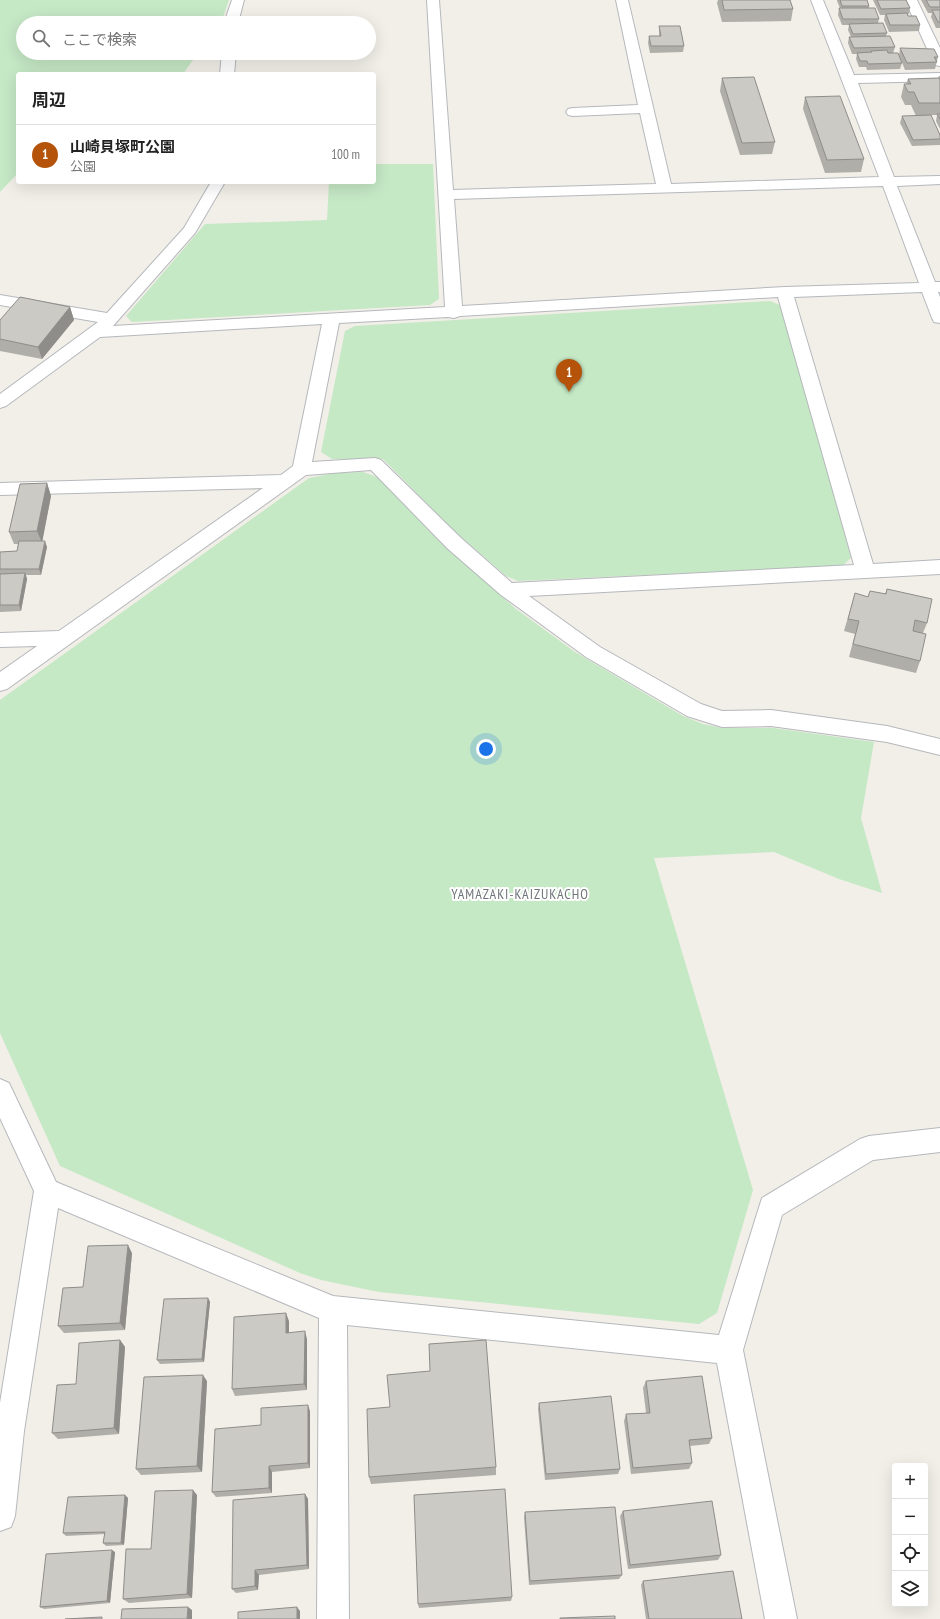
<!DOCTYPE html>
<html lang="ja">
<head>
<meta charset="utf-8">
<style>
	body { margin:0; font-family:"PT Sans Narrow","Noto Sans JP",sans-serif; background:#f6f6f6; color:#222 }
	.controls { position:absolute; right:12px; bottom:12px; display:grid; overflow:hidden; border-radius:4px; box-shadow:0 4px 16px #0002 }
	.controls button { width:36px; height:36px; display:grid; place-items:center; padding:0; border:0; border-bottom:1px solid #e0e0e0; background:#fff; color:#222; font:20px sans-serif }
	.you { position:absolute; left:486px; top:749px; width:14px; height:14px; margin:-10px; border:3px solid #fff; border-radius:50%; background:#1a73e8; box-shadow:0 0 0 6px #1a73e833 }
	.badge { display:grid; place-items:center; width:26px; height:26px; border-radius:50%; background:#b45309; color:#fff; font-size:13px; font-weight:700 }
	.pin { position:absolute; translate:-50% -33px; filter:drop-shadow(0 1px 2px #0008) }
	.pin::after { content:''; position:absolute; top:21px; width:14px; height:12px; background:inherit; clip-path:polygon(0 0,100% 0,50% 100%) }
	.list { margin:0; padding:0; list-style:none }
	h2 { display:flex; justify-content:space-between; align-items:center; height:52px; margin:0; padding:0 16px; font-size:17px }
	h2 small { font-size:13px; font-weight:400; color:#767676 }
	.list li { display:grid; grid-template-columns:26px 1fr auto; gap:12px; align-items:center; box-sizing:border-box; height:60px; padding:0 16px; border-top:1px solid #e0e0e0 }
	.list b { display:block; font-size:15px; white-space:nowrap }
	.list p { margin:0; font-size:13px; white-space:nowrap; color:#767676 }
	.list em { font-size:13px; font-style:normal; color:#767676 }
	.icon { flex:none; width:22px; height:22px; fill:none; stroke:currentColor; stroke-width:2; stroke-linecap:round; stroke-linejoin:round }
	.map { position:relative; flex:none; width:940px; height:1619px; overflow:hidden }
	.search { position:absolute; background:#fff; box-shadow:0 4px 16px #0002; left:16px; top:16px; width:360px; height:44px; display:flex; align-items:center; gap:10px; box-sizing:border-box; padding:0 14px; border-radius:22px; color:#767676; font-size:15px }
	.panel { position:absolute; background:#fff; box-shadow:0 4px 16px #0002; left:16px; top:72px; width:360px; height:112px; border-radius:4px }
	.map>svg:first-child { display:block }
	.green { fill:#c5e8c5 }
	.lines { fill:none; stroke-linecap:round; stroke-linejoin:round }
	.minor-casing { stroke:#b5b8bc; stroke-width:2 }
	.minor { fill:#fff; fill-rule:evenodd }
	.wall { fill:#afaea9 }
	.shaded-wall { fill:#8f8d8a }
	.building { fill:#cccac5; stroke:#8f8d8a }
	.labels { text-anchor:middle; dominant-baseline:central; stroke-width:4; stroke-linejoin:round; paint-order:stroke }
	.quarter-label { font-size:14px; letter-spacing:1px; fill:#70757a; stroke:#fff }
</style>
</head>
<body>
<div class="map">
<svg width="940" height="1619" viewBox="0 0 940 1619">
	<rect width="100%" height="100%" fill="#f1efe8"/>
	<!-- green -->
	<path class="green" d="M0,0H229L221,23H23V53H198L183,74H18V173L0,192Z
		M374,164H433L439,299L430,305L132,322L126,316L205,224L327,220L329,182H374Z
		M770,301L782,306L851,558L842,566L518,581L506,576L452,529L383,459H332L321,452L345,331L355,326Z
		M363,472L377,477L440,542L516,609L575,652L683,716L703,724L722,728H773L874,742L861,818L882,893L839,879L774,852L654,858L753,1190L717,1313L699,1324L379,1292L321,1280L300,1273L60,1166L0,1033V700L309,478L335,473Z"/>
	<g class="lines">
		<!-- minor casing -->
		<g class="minor-casing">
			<path id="minor" d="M232,0H244L238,23H224Z
				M427,0H439L453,190L656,184L640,113L573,116L568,115L566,112L568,109L573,108L638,105L616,0H628L671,184L879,177L811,0H823L854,75L940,73V81L858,83L894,177L940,176V184L897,186L935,282H940V292H938L940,297V323L934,322L932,318L922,292L794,297L873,564L940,560V574L529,596L600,647L701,704L722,711L771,710L887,726L940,739V755L887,742L771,726L722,727L687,716L586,657L501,595L447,548L371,470L306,475L7,689L0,691V672L37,646L0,647V633L59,631L263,488L0,495V483L281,475L293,466L322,324L100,337L6,406L0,408V394L98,322L0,305V295L107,313L184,228L211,182H225L195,233L113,326L445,307ZM883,186L919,283L785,287L462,306L454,199ZM778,297L854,565L512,583L461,538L381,460L375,458L312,462L339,323L448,317L454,318L460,316Z
				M905,0H917L940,48V66L935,65L933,62Z
				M222,53H236L234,74H220Z
				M0,1079L9,1083L56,1182L333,1296L719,1335L762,1198L860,1139L869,1136L940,1128V1152L873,1160L782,1215L743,1350L797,1619H765L717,1363L347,1325L349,1619H317L319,1318L58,1208L24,1431L15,1516L11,1527L0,1531V1403L34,1191L0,1118Z"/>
		</g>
		<!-- minor -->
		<use href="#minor" class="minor"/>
	</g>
	<!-- wall -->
	<path class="wall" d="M718,0H790L793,9L791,21L722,22L717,3Z
		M837,0H867L869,6V8L879,19L878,23L887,33L886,36L895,47L893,53L902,63L900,69L867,70L866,67H859L856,59L857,54H852L848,43L849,37H851L848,30L849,25H842L838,15L839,8H840L837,1Z
		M873,0H906L910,8L909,14H908V16L920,25L919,31L889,32L884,20L885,15H880Z
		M921,0H940V30V28H936L931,17L932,13H928Z
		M659,26L684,46L683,52L650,53L648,43L649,36H659Z
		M900,48L938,57L935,69L905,70L899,55Z
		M939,76H940V129L936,121L937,115H931L940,135V145L912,146L900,123L902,116H916L911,105H905L901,97L904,84H906L908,79L938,78Z
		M722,78L775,142L772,154L740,155L720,91Z
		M805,97L864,159L861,172L825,173L803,109Z
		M70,307L74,320L42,359L0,351V320Z
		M47,483L51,496L42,541L47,547L41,575H26L27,579L21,611L0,612V552L17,551L18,544H14L9,532Z
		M887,589L927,623L923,633L920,661L916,673L849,657L855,634L844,631L855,593L868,597L885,594Z
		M132,1253L125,1330L64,1333L58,1326L83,1287Z
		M208,1298L210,1302L204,1362L160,1364L157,1360Z
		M289,1321V1333L307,1339V1390L235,1396L232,1389Z
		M120,1340L125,1347L119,1434L58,1439L52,1433L76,1384Z
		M207,1381L202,1472L141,1475L136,1469Z
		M646,1381L712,1438L709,1444L690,1446L692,1463L689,1469L631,1474L624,1421L626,1414L646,1413L643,1388Z
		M539,1403L620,1469L618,1474L545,1480L538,1409Z
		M310,1411V1468L272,1472V1493L216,1497L212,1492L261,1425Z
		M496,1467V1475L371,1484L369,1477Z
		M305,1494L308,1499L309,1569L259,1575L258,1590L236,1593L232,1589Z
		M125,1495L128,1498L124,1545L106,1546L103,1543L105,1534L66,1536L63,1533Z
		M197,1495L192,1598L129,1603L123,1599L151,1549Z
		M623,1511L721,1555L718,1560L628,1569L620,1516Z
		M525,1512L622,1575L619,1579L529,1585L524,1517Z
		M115,1552L110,1603L44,1609L40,1607Z
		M643,1581L742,1619H646L641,1585Z
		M512,1597L511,1601L419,1608L418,1604Z"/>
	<!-- shaded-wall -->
	<path class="shaded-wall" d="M70,307L74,320L42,359L38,347Z
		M47,483L51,496L42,543L37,531Z
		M45,541L47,547L41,575L39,569Z
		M25,573L27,579L21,611L19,605Z
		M128,1245L132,1253L125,1330L120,1323Z
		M208,1298L210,1302L204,1362L202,1359Z
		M286,1313L289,1321V1340L286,1333Z
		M305,1331L307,1339V1390L304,1384Z
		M120,1340L125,1347L119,1434L114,1428Z
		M203,1375L207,1381L202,1472L197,1466Z
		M308,1405L310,1411V1468L308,1463Z
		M269,1466L272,1472V1493L269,1488Z
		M193,1490L197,1495L192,1598L187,1594Z
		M305,1494L308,1499L309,1569L307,1565Z
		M125,1495L128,1498L124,1545L121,1543Z
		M112,1550L115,1552L110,1603L107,1601Z
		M255,1570L259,1575L258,1590L255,1586Z
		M188,1607L192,1610V1619H187Z
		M297,1607L300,1611V1619H297Z"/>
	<!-- building -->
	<path class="building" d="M722,0H790L793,9L724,10Z
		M840,0H867L869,6H842Z
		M877,0H906L910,8L881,9Z
		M926,0H940V7H930Z
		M839,8H875L879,19H843Z
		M932,10H940V22H938Z
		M907,13L908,16H916L920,25H890L886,14Z
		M883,23L887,33L853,34L849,24Z
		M659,26H680L684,46H651L649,36H661Z
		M890,36L895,47L854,48L849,37Z
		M900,48L934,49L938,57H934L937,62L907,63Z
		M887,50L888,53H898L902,63L868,64L867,61H860L857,53L872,52L871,51Z
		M754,77L775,142L742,143L722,78Z
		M939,78L940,80V103H919L914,92H908L904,84H911L908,79Z
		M840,96L864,159L827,160L805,97Z
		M937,114H940V119Z
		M931,115L940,135V139L913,140L902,116Z
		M20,297L70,307L38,347L0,339V320Z
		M47,483L37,531L9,532L20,484Z
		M19,541H45L39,569H0V552L17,551Z
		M25,573L19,605H0V574Z
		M887,589L932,599L927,623L915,620L913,631L926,634L920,661L853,644L859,621L848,619L855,593L868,597L870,591L886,594Z
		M128,1245L120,1323L58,1326L63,1288L83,1287L88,1246Z
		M208,1298L202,1359L157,1360L164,1299Z
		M286,1313V1333L305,1331L304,1384L232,1389L234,1317Z
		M120,1340L114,1428L52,1433L57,1385L76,1384L79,1343Z
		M486,1340L496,1467L369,1477L367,1409L390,1407L387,1375L430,1371L429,1344Z
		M203,1375L197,1466L136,1469L144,1377Z
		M702,1376L712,1438L689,1440L692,1463L633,1468L626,1414L650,1413L646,1381Z
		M611,1396L620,1469L546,1474L539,1403Z
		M308,1405V1463L269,1466V1488L212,1492L215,1429L261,1425V1408Z
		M505,1489L512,1597L418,1604L414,1495Z
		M193,1490L187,1594L123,1599L126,1549H151L155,1491Z
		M305,1494L307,1565L255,1570V1586L232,1589L233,1500Z
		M125,1495L121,1543H103L105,1532L63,1533L68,1497Z
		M712,1501L721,1555L630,1565L623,1511Z
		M615,1507L622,1575L530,1581L525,1512Z
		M112,1550L107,1601L40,1607L46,1554Z
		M733,1571L742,1619H649L643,1581Z
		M188,1607L187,1619H121L122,1609Z
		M297,1607V1619H238V1612Z
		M615,1616V1619H560V1618Z
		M102,1617V1619H65Z"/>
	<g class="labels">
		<!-- quarter labels -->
		<g class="quarter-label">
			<text x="520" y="894">YAMAZAKI-KAIZUKACHO</text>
		</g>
	</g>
</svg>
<div class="controls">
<button>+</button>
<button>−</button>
<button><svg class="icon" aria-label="locate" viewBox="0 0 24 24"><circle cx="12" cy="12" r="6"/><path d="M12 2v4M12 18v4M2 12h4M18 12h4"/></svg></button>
<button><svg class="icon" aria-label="layers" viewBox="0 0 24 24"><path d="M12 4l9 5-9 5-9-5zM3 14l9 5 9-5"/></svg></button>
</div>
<div class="you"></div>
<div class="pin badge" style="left:569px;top:392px">1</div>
<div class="search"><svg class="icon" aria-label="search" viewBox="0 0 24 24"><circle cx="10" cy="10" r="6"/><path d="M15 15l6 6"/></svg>ここで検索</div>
<section class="panel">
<h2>周辺<small></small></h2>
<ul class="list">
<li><span class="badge">1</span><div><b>山崎貝塚町公園</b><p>公園</p></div><em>100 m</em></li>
</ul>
</section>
</div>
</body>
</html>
